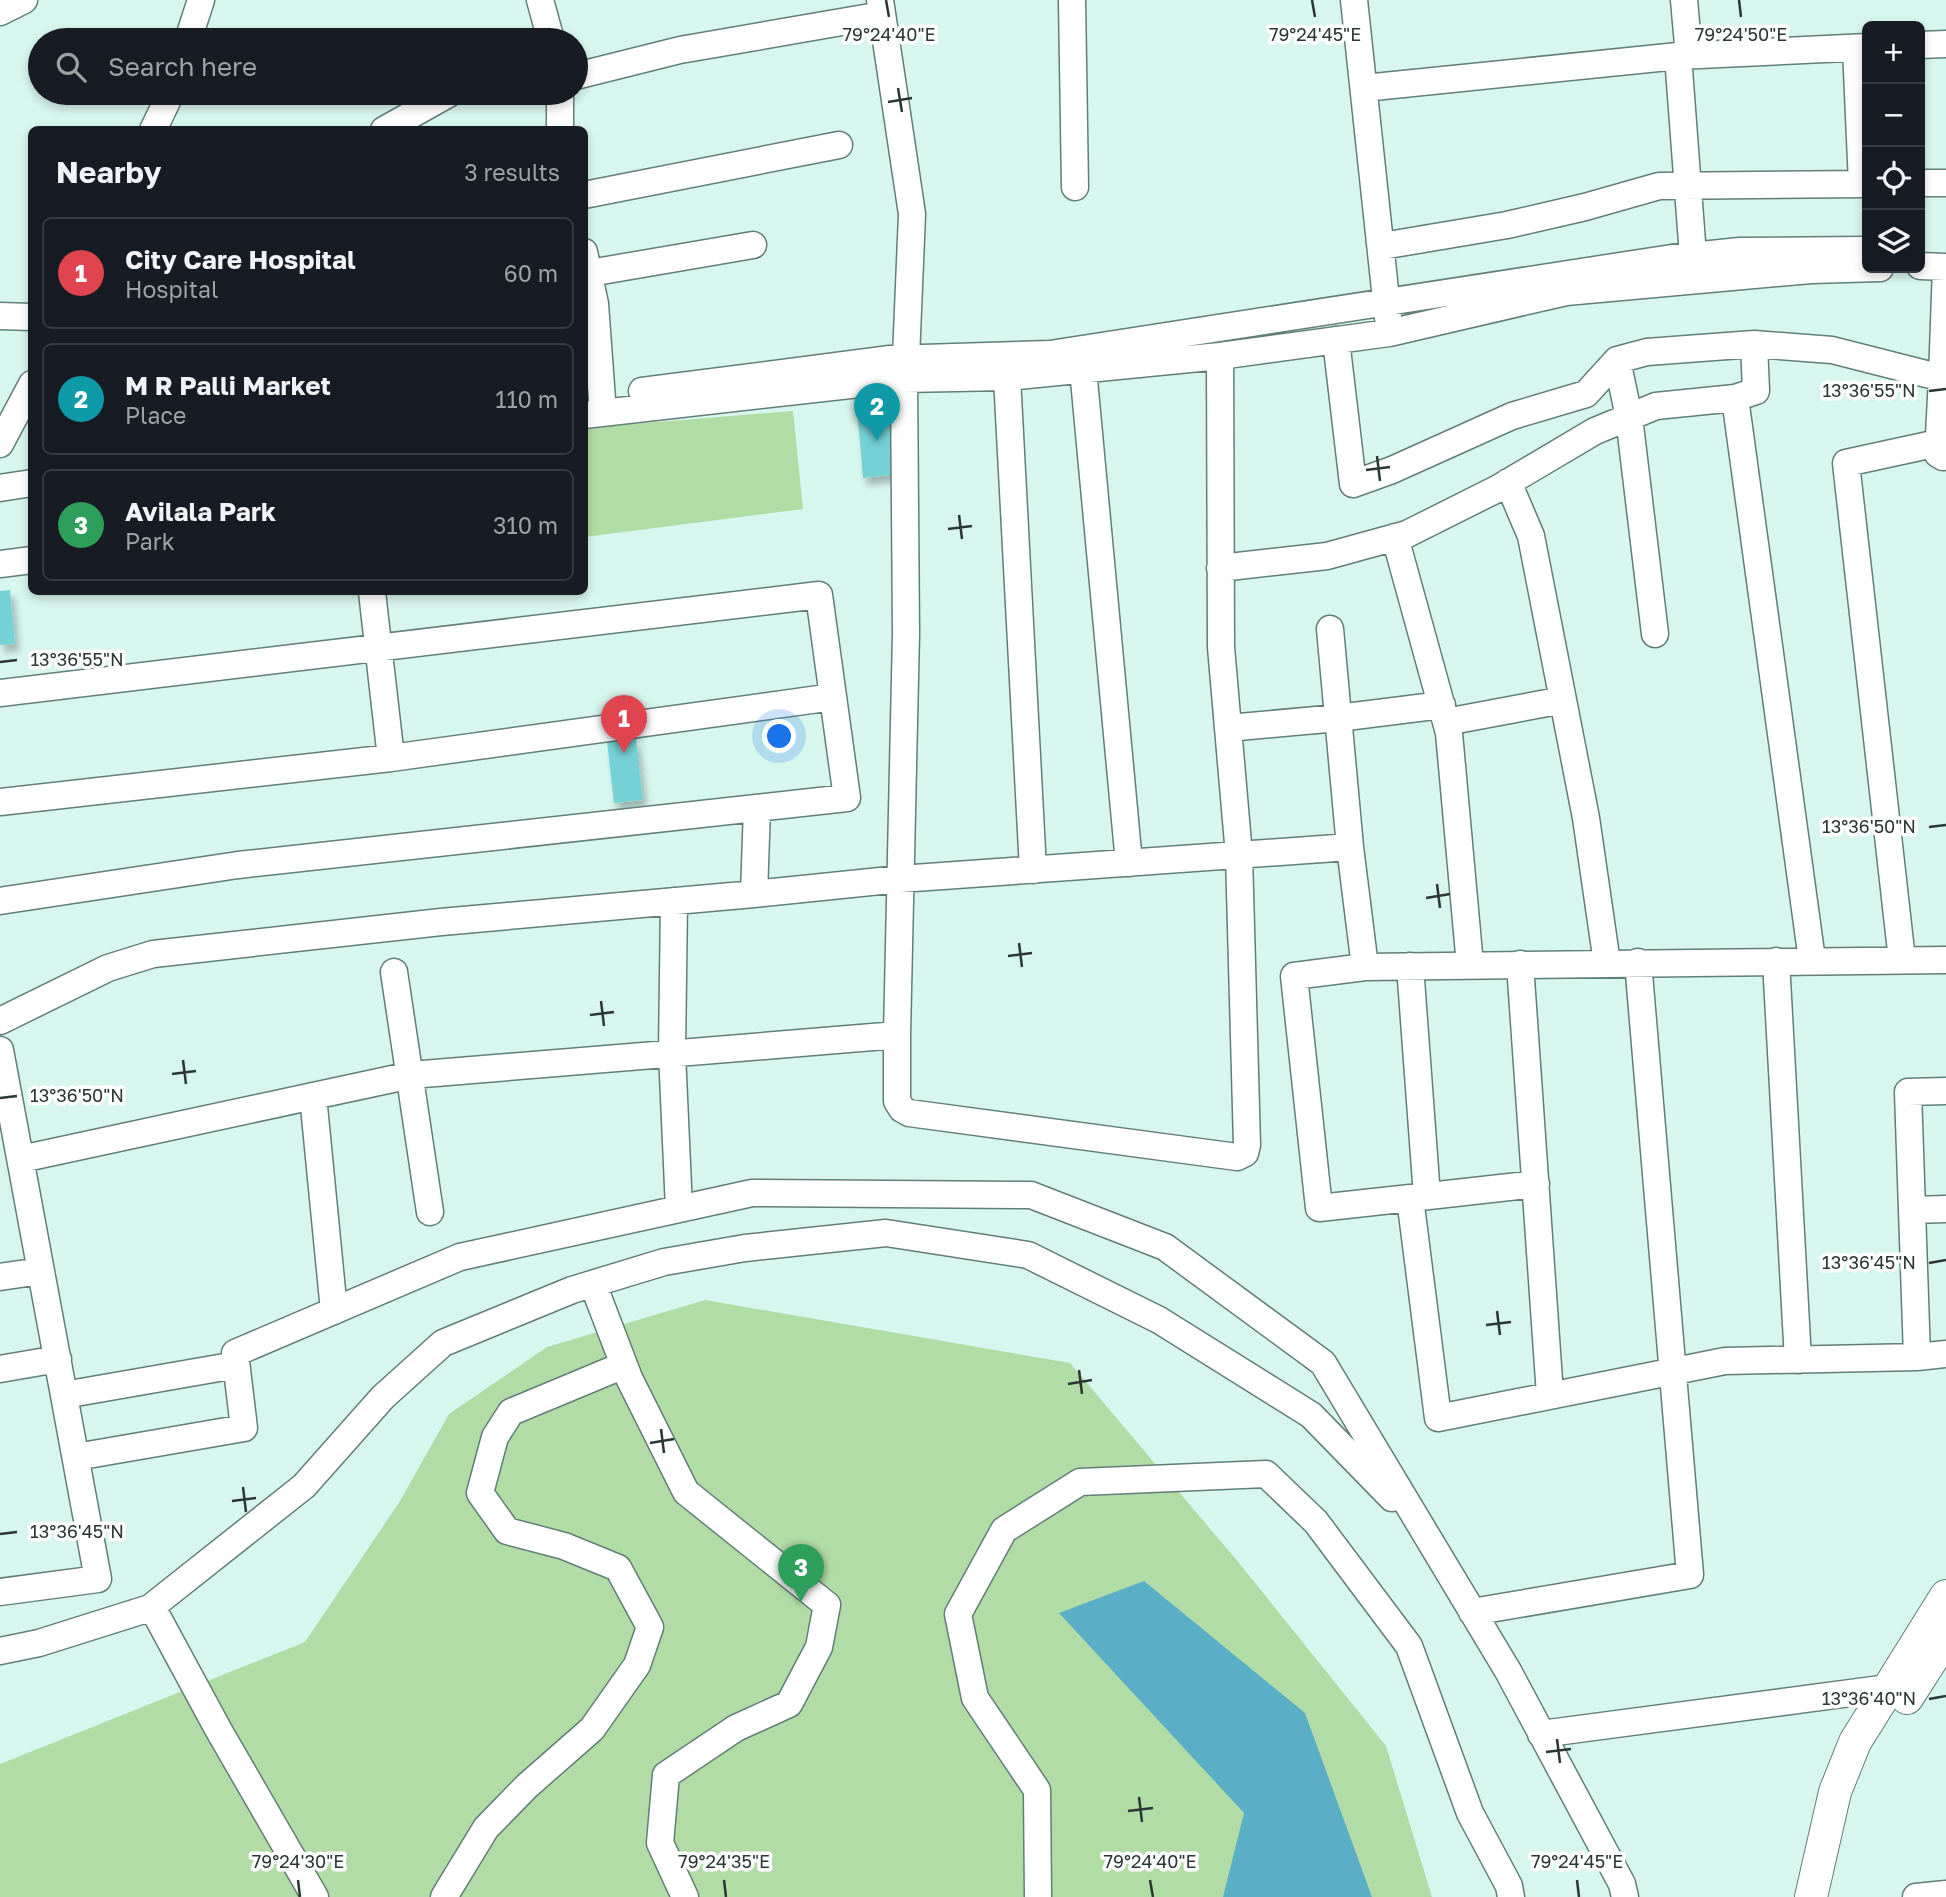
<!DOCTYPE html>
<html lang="en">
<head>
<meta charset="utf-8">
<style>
	body { margin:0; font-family:"Golos Text",sans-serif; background:#20242c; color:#f1f3f6 }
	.controls { position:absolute; right:21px; top:21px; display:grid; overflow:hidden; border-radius:10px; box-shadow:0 4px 10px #0003 }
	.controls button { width:63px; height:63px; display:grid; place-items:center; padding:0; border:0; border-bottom:2px solid #363941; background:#171b24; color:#f1f3f6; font:35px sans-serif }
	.you { position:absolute; left:780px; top:737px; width:24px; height:24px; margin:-18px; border:5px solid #fff; border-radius:50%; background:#1a73e8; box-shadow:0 0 0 10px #1a73e833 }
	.badge { display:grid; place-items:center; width:46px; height:46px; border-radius:50%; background:#5858cf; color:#fff; font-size:23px; font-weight:700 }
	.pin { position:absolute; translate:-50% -58px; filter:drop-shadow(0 2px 4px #0008) }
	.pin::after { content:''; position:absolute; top:37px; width:24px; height:21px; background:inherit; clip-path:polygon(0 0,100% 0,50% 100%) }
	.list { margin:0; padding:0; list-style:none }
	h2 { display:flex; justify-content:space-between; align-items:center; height:91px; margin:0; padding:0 28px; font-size:30px }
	h2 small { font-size:23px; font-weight:400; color:#9ea1a6 }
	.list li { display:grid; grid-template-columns:46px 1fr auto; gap:21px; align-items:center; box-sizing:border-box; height:112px; margin:0 14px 14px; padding:0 14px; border:2px solid #363941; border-radius:10px }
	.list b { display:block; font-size:26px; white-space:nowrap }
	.list p { margin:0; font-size:23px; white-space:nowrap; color:#9ea1a6 }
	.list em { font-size:23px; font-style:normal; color:#9ea1a6 }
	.icon { flex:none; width:38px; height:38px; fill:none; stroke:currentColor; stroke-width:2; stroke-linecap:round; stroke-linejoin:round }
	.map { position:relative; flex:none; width:1946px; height:1897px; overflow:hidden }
	.search { position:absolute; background:#171b24; box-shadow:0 4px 10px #0003; left:28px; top:28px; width:560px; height:77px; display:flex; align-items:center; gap:18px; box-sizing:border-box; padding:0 24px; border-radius:38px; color:#9ea1a6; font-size:26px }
	.panel { position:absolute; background:#171b24; box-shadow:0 4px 10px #0003; left:28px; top:126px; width:560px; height:469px; border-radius:10px }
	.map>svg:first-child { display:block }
	.green { fill:#b2dca5 }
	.water { fill:#5aafc6 }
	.building { fill:#75d1d5; filter:url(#shadow) }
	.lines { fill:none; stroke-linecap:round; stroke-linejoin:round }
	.minor-casing { stroke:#617e77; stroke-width:29 }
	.major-casing { stroke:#617e77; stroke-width:34 }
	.minor { stroke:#fff; stroke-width:26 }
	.major { stroke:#fff; stroke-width:32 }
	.ticks { fill:none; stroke:#2b3734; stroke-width:2.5 }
	.ticks-label { font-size:18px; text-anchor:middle; fill:#2b3734; stroke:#fff; stroke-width:7; stroke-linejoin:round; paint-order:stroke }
</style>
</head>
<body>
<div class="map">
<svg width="1946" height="1897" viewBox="0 0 1946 1897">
	<defs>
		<filter id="shadow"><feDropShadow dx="4" dy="7" stdDeviation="3.5" flood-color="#0004"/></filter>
	</defs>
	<rect width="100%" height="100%" fill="#d7f6ee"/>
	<!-- green -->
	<path class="green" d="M793,411L803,509L585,537V428Z
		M705,1300L1070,1363L1239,1563L1386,1746L1432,1897H0V1764L305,1642L400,1501L449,1414L547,1347Z"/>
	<!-- water -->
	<path class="water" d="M1144,1581L1305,1713L1372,1897H1223L1244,1813L1059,1613Z"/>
	<!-- building -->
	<path class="building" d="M893,404L897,474L863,478L857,408Z
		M10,590L15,644L0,645V591Z
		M636,739L643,800L614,803L607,742Z"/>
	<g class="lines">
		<!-- minor casing -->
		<g class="minor-casing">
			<path id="minor" d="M540,0L551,40
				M880,0L912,214L906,358
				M1072,0L1075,187
				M1354,0L1388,318
				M1684,0L1689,56
				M0,12L24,0
				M188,40L201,0
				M1920,45L1946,44
				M1856,48L1862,184
				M1678,56L1693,256
				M576,76L680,50L882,15
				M1364,88L1678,56L1867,47
				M153,130L171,93
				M384,130L450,93
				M560,130V93
				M1920,183H1946
				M584,195L839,145
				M1382,246L1507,225L1585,207L1659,186L1867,184
				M584,252L595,304L603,413
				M584,274L753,245
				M0,316L32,317
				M1336,340L1353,484L1392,470L1512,416L1586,394L1617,360L1647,352L1754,344L1832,350L1942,378L1946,267L1920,266
				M1617,360L1629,417L1655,634
				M1083,369L1129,863
				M1007,377L1033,870
				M1942,378L1938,454L1943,457
				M642,391L890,359L1050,354L1672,258L1740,251L1867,250
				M1735,398L1756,391L1754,344
				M584,415L904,379L1007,377L1220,356L1389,333L1566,292L1811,270L1880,268
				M0,444L32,384
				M1508,482L1531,536L1586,818L1607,963
				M0,488L32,483
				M1395,537L1449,733L1470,965
				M0,564L32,560
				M1220,568L1327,556L1407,534L1497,489L1595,431L1656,406L1735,398L1812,960
				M372,592L391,758
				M1330,629L1350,847
				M0,693L819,595L847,798L238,865L0,901
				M1446,722L1563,700
				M1228,728L1338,718L1442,705
				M0,802L391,758L833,697
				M754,894L900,879L1350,847L1365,967L1946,960
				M674,901L672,1053L679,1209
				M1902,960L1846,463L1938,443
				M1776,961L1798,1360
				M1520,964L1550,1395
				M1410,966L1427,1196
				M1365,967L1294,976L1319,1208L1410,1198L1438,1418L1725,1361L1917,1357L1946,1354
				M394,972L430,1212
				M0,1021L108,968L153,954L441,922L754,894L757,808
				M897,1035V1101L902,1109L909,1113L1237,1157L1245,1153L1247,1145L1239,855L1221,647L1220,356
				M0,1050L98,1579L0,1592
				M313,1096L334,1311
				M21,1159L411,1075L897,1035L906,633L904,379
				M1411,1198L1536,1184
				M1912,1210L1946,1209
				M0,1277L41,1271
				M593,1284L629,1378L686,1492L827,1605L819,1647L789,1704L736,1728L666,1775L660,1843L685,1897
				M1917,1357L1908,1092L1946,1091
				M0,1369L58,1359
				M64,1395L236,1365
				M76,1457L244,1428L235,1353L460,1257L752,1193L1031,1195L1165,1247L1323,1363L1508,1671L1622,1884L1625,1897
				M152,1607L218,1729L315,1897
				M1472,1612L1690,1575L1638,962
				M0,1651L39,1643L150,1608L304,1486L383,1397L443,1343L572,1290L664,1262L745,1248L886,1233L1028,1255L1159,1320L1311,1415L1392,1498
				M1541,1734L1888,1688
				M444,1897L486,1828L527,1786L592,1729L637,1665L650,1627L618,1568L564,1546L507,1531L480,1493L495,1437L511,1412L624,1365
				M1038,1897L1037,1790L975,1698L958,1614L1004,1530L1080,1482L1266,1474L1316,1522L1409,1646L1470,1813L1509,1886L1511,1897
				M1916,1897L1946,1894"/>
		</g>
		<!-- major casing -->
		<g class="major-casing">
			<path id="major" d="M1907,1698L1946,1637
				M1811,1897L1835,1792L1855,1742L1946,1596"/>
		</g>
		<!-- minor -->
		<use href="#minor" class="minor"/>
		<!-- major -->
		<use href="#major" class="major"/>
	</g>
	<!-- ticks -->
	<path class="ticks" d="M886,0L889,17M1312,0L1315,17M1739,0L1741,17M898,88L902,112M888,102L912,98M1929,391L1946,389M1377,456L1380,481M1366,470L1390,467M959,515L962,539M948,529L972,526M0,662L17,660M1929,827L1946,825M1437,884L1440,908M1426,898L1450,894M1019,943L1022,967M1008,956L1032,953M601,1001L604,1026M590,1015L614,1012M183,1060L186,1084M172,1074L196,1071M0,1098L17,1096M1929,1263L1946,1260M1497,1311L1500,1335M1486,1325L1511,1322M1079,1370L1082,1394M1068,1384L1092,1380M661,1429L664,1453M650,1443L674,1439M243,1487L246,1512M232,1501L256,1498M0,1534L17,1532M1929,1699L1946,1696M1557,1739L1560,1763M1546,1752L1571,1749M1139,1797L1142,1822M1128,1811L1153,1808M298,1880L300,1897M724,1880L726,1897M1150,1880L1153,1897M1577,1880L1579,1897"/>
	<g class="ticks-label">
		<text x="889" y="41">79°24'40"E</text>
		<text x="1315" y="41">79°24'45"E</text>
		<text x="1741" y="41">79°24'50"E</text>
		<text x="1869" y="397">13°36'55"N</text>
		<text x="77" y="666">13°36'55"N</text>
		<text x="1869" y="833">13°36'50"N</text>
		<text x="77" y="1102">13°36'50"N</text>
		<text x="1869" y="1269">13°36'45"N</text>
		<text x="77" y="1538">13°36'45"N</text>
		<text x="1869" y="1705">13°36'40"N</text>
		<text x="298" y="1868">79°24'30"E</text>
		<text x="724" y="1868">79°24'35"E</text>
		<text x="1150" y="1868">79°24'40"E</text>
		<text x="1577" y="1868">79°24'45"E</text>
	</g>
</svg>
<div class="controls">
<button>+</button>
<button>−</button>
<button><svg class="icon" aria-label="locate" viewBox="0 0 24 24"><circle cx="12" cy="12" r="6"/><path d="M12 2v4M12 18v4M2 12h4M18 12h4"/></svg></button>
<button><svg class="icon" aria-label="layers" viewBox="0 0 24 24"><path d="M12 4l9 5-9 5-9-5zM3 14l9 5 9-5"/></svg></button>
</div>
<div class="you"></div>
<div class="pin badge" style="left:624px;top:753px;background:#e0444e">1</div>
<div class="pin badge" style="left:877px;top:441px;background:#0f9aa8">2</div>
<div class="pin badge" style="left:801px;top:1602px;background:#2e9e5b">3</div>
<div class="search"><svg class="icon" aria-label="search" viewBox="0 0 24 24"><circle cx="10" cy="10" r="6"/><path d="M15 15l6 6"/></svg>Search here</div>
<section class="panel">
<h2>Nearby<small>3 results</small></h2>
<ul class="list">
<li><span class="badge" style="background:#e0444e">1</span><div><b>City Care Hospital</b><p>Hospital</p></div><em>60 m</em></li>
<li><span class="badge" style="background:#0f9aa8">2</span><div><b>M R Palli Market</b><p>Place</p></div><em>110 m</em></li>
<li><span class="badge" style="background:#2e9e5b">3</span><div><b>Avilala Park</b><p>Park</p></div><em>310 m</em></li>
</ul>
</section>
</div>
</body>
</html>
